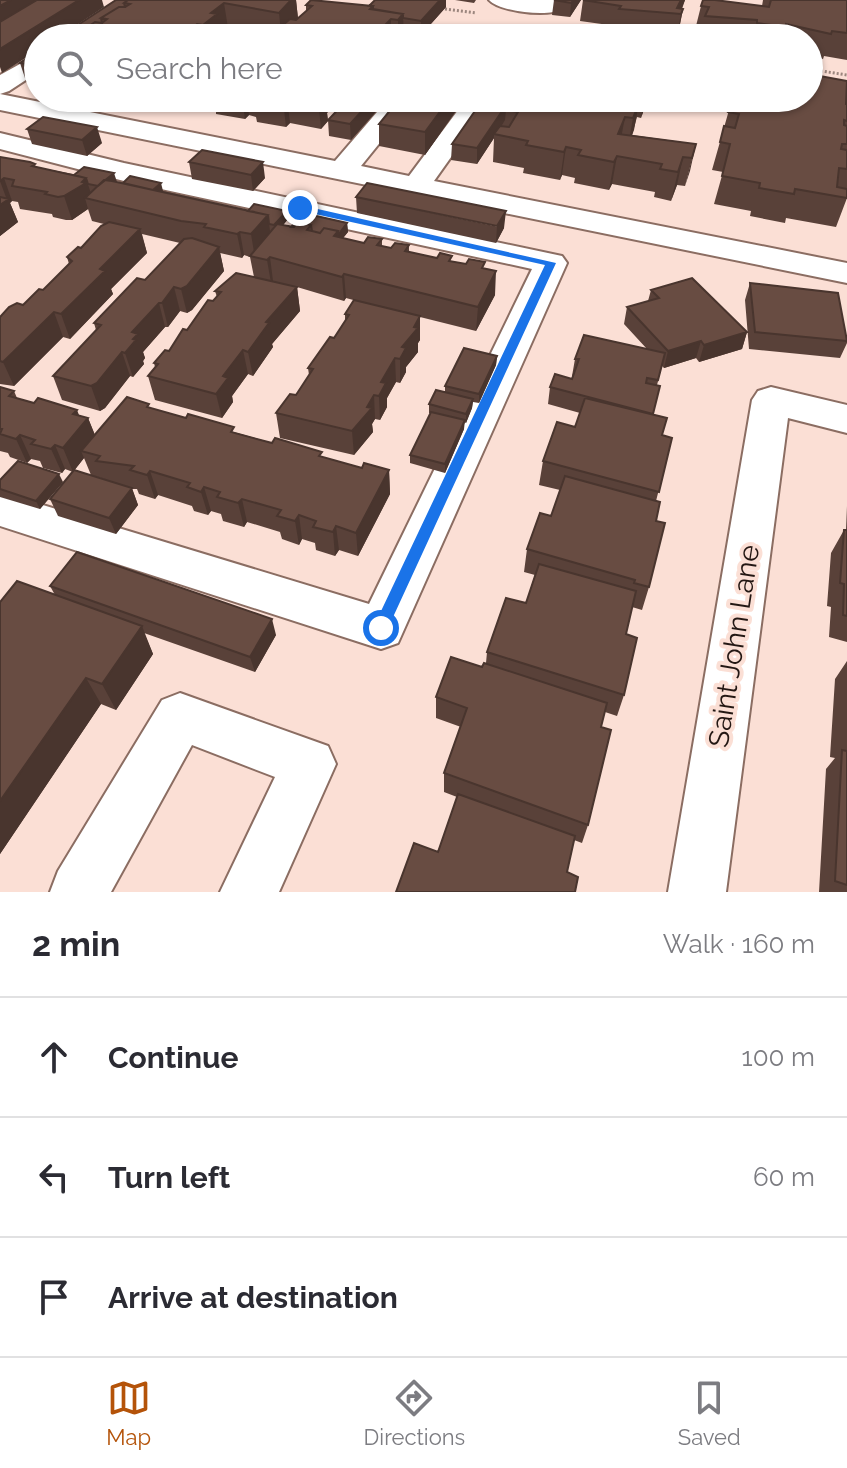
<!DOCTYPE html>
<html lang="en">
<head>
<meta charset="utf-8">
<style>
	body { margin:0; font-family:Raleway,sans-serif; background:#f2f2f3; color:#2b2b33 }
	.stop { position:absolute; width:24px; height:24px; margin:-18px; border:6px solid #1a73e8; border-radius:50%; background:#fff }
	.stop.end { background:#1a73e8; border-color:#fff; box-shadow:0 2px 8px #0008 }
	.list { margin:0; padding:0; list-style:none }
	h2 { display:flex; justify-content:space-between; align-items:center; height:104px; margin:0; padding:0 32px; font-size:34px }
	h2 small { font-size:26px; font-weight:400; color:#7c7c81 }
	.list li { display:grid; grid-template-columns:52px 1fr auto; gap:24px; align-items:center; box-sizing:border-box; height:120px; padding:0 32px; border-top:2px solid #e1e1e2 }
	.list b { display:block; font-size:30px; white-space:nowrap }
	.list em { font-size:26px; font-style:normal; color:#7c7c81 }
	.icon { flex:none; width:44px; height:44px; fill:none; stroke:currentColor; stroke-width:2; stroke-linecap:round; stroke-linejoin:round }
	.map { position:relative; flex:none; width:847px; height:892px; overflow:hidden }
	.search { position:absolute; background:#fff; box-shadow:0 2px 6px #0004; left:24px; right:24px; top:24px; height:88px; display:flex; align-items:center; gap:20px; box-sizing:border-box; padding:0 28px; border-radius:44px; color:#7c7c81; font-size:30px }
	.sheet { height:464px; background:#fff }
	nav { display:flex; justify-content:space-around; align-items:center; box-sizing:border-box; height:112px; border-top:2px solid #e1e1e2; background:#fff; font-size:22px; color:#7c7c81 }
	nav a { display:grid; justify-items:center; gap:4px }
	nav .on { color:#b45309 }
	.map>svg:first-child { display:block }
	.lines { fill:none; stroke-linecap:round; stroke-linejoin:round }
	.minor-casing { stroke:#8b6d62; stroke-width:4 }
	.path { stroke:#9b867e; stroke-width:3; stroke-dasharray:2 2; stroke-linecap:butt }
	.minor { fill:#fff; fill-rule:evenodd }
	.wall { fill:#594139 }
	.shaded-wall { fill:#49352e }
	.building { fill:#684c42; stroke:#49352e; stroke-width:2 }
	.route { fill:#1a73e8 }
	.labels { text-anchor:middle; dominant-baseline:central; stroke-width:8; stroke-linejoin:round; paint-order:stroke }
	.near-street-label { font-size:28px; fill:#231713; stroke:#fbdfd5 }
</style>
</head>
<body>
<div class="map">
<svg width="847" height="892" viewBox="0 0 847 892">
	<rect width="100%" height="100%" fill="#fbdfd5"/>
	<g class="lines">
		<!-- minor casing -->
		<g class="minor-casing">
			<path id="minor" d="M489,0H561L553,12C538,15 499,11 489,0Z
				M38,54V72L9,91L0,94V75Z
				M0,94L335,161L389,98H416L361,166L409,176L467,98H493L434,181L847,263V283L0,110Z
				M0,133L124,163L562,256L567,263L398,643L381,649L0,526V492L369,604L532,269L124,181L0,149Z
				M771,387L847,405V433L788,418L726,892H668L752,400L758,391Z
				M180,693L328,746L336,764L279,892H220L275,777L192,745L111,892H50L58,871L162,700Z"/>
		</g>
		<!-- path -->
		<path class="path" d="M445,9L476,13
			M565,26L642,38
			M426,36L446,38
			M809,69L847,75
			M149,105L158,98"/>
		<!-- minor -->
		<use href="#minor" class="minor"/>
	</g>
	<!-- wall -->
	<path class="wall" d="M116,0H296L298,18L306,11V5L369,6L375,0H446V7L422,34L404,32V38H276L228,28L221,34V38H58Z
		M455,0H476L474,3Z
		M554,0H581L570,17L552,15Z
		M583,0H685L682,9H683L679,29L677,34L616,29V26L580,21Z
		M763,0H847V60L824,56L823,59L809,56V38H700L702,31L695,30L701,6H762Z
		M38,51V80L25,78L20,63Z
		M847,81V198L836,227L786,218L785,223L750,216L751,211L714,204L723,172L712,170L729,110L667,100L668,98H809Z
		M167,98H388L351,140L329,136L328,120L340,107L333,106L327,113L328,121L321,129L290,123L286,127L257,122L256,117L249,115L245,119L216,114V109L168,104Z
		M400,98H465L425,155L379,146V124Z
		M484,98H648L641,118L637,117L632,135L696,144L685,186L677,185L671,201L654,197L655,192L612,184L609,190L574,183L575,178L562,175L560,180L523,173L524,168L493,162L494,138L477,164L451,160L452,144Z
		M27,129L102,143L87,156L32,144Z
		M0,157L35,164L36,167L163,191L288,219L283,225L291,227L347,223L348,232L343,238L364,243L382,239V246L391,248L409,245V252L484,268L495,295L476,331L420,317V340L418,343V352L406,367V372L400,383L396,382L387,398V407L380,420L375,419L372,424L373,432L354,455L280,438L276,413L296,395L309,375L308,368L334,338L345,321V314L357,301L346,298L344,301L297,287L300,311L272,344L273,347L253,376L248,374L232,396L233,402L222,418L155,400L148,376L155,367L154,363L169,351L213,301L217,297L215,291L254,277L250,257L244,255L242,258L220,253L224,271L192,310L187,313L180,311L168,327H165L143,352L145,358L143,361L144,364L133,377L130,376L105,408L100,411L62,400L53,376L96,330L94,323L145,280L180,243L142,234L147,253L111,289L113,294L70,339L63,337L14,386L0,384V317L23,305L43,290L69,264L67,257L81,248L104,224L92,221L88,209L72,220H66L53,217L52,214L20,209L18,202L12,201L10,203L18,222L0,236Z
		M189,162L265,178L253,191L192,179Z
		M356,197L504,228L496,243L357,213Z
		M750,283L847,338V343L840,358L749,349L745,300Z
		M651,290L747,332L742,349L699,362L696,358L664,368L662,366L657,385L653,415L662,435L672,438L656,501V521L649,587L642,610L632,607L626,634L624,695L617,716L605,712L601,727L588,825L582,843L574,840L438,852L457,797L444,792V773L461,727L436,718V697L486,663L487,652L526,603L535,575L524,572L527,549L551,516L560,490L539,485L543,461L575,427L580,413L548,404L550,387L572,379L573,376H572L575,359L647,349L624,324L627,307L648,301Z
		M497,356L496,365L479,403L473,402L472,408L466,423L464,422V429L445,473L410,463V455L431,413H429V404L445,392V386Z
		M0,387L14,391L17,398L88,418L95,435L151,409L362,468L389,470L390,494L358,556L339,550L335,556L316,550L315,543L302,539L299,545L282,539L280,532L247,522L244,527L223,521L221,514L211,511L208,515L194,511L192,506L158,495L155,499L139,494L137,489H132L138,505L116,534L58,516L50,499L104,479L91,475L84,458L73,472L65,469L62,473L43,468L40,461L31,459L27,463L10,457L8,453L0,451Z
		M0,480L63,482L40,509L0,497Z
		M847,506V642L829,637L831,607L827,606L831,553L844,530H846Z
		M50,586L276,635L255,672L144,633L153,654L116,710L101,704L0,854V602L55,595Z
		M847,661V892H819L826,769L835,758L830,757L835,679Z"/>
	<!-- shaded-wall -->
	<path class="shaded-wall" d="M11,0H51L0,31V6Z
		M79,0H102L104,7L57,38H38V50L2,73L0,67V49Z
		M291,0H296L298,19L281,32L279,13Z
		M440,0H446V7L421,35V21Z
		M574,0H581L570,17L571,3Z
		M681,0H685L679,14L677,8Z
		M224,3L228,28L221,34V38H205L203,25L211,13Z
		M683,9L679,29L677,34L681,14Z
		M403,14L404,38H398V20Z
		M391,19V38H382V28Z
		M197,24L199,38H183Z
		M242,98H246L249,115L245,119Z
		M285,98H287L290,123L286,127L283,100Z
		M318,98H332L333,106L327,113L328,121L321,129Z
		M374,98H388L351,140L350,124Z
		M450,98H465L425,155V132Z
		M511,98H518L506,110L505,120L496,135L494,134V138L477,164V148Z
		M645,98H648L641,118Z
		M639,103L634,130L628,146L633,118Z
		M625,117L620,144L618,134Z
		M97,127L102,143L87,156L82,140Z
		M696,144L690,171L685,186L692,158Z
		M566,147L562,175L560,180L564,152Z
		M617,156L612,184L609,190L614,162Z
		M683,157L677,185L671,201L678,172Z
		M263,162L265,178L253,191L251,175Z
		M114,173L117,182L99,186Z
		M4,178L12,201L10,203L18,222L0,236V205L7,200L0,181Z
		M86,178L93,200L85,198L88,209L72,220L64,196Z
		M161,183L163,191L148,205L146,197Z
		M287,211L288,219L276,234L274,225Z
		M506,211L504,228L496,243L497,226Z
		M268,215L271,239L255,258L251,234Z
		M347,223L348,232L339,243L334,236Z
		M140,229L147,253L111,289L113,294L70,339L61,314L100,269Z
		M240,232L244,255L242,258L237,234Z
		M219,247L224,271L192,310L187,313L181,289Z
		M270,257L273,281L271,283L267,260Z
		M496,271L495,295L476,331L478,307Z
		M344,274L346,298L344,301L342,277Z
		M174,287L180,311L168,327L162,303Z
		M297,287L300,311L272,344L273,347L253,376L248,352L266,322Z
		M159,303L165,327L143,352L145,358L143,361L144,364L133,377L125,353L132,332Z
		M54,312L63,337L14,386L3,362Z
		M420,316V340L418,343V352L406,367V372L400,383V359L402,347Z
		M747,332L742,349L699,362L704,345Z
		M701,341L696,358L664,368L668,351Z
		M243,350L248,374L232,396L233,402L222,418L216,394L223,376Z
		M122,352L130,376L105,408L100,411L91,386Z
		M497,356L496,365L479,403V394Z
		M395,358L396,382L387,398V407L380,420L379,396L381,382Z
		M374,395L375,419L372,424L373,432L354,455L352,431Z
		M473,399L472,408L466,423V414Z
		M77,410L83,425L88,418L98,443L81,451L84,458L73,472L63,448L73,414Z
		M465,420L464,429L445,473V464Z
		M20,435L31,459L27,463L16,439Z
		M55,445L65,469L62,473L51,449Z
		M389,470L390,494L358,556L356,533Z
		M150,471L158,495L155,499L147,475Z
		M59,474L63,482L40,509L36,501Z
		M204,487L211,511L208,515L201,492Z
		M132,488L138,505L116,534L109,518Z
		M242,499L247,522L244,527L238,503Z
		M299,515L302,539L299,545L295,521Z
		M336,526L339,550L335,556L333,532Z
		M272,619L276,635L255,672L250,657Z
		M142,626L153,654L116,710L102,684Z
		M86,678L101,704L0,854V801Z"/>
	<!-- building -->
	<path class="building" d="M0,0H11L0,6Z
		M37,0H79L0,49V22Z
		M116,0H128L124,3L125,7H119L101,18L102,23L95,22L76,35L77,38H58Z
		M128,0H291L279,13L224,3L211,13L217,14L203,25L197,24L183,38H80L84,36L76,35L95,22L102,23L107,19L101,18L119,7H125L130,4L124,3Z
		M311,0L373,6L370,9L403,14L398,20L391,19L382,28L390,31L383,38H276L283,32L276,31L290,19L296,20L312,6L306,5Z
		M375,0H440L421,21L403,18V14L373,9V6H369Z
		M554,0H574L571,3Z
		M583,0H681L677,8L683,9L681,14L619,9L621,6Z
		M703,0H715L769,7L771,0H847V33L832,31L831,34L786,24V27L757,23V20L705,16L709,7L701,6Z
		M410,32L430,35L427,38H404Z
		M38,51V66L20,63Z
		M809,74L847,81L846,104H847V121L844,120V125L847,126V144H842L841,149L847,150V169L839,168L837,187L847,189V198L795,189L794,194L759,188L760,183L722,176L730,144L720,142L724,126L735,128L739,114L728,112L733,98L742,99L743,98H809Z
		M299,98H322L318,102Z
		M349,98H374L350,124L328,120Z
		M400,98H450L425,132L379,124Z
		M484,98H511L477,148L452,144Z
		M514,98H634L632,102L639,103L633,118L625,117L618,134L696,144L692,158L683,157L678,172L660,169L662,164L617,156L614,162L578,155L581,150L566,147L564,152L526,145L528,141L494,134L500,126L509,127L518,112L506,110Z
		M43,117L97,127L82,140L27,129Z
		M202,150L263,162L251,175L189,162Z
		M0,157L30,162L35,164L32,166L86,178L82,182L86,183L64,196L58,197L45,194L47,192L12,186L14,180L4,178L0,181Z
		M84,167L114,173L98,186L88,184L86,178L74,175Z
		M130,176L161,183L153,190L123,183Z
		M104,180L112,181L268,215L251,234L240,232L237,234L204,227L206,224L181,221L85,198Z
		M367,183L506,211L497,226L356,197Z
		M0,197L9,199L0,205Z
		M254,204L287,211L274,225L269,224L268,215L248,211Z
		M303,213L347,223L338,235V231L324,228L320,233L312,231L311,225L298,222L294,227H291Z
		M109,222L140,229L100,269L105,271L61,314L54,312L3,362L0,361V317L9,307L17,303L23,305L39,289L43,290L72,261L67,257L78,247L81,248L101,226Z
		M298,222L311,225L307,230L320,233L324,228L338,231L334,236L364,243L368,237L382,239L377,245L391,248L395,243L409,245L405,251L437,258L440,253L452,256L449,261L466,264L469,259L485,262L482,268L496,271L478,307L344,274L342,277L270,257L267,260L250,256L277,224L294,227Z
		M192,238L219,247L187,286L181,289L174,287L162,303H159L132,332L138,334L133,339L136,340L125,353L122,352L97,383L91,386L53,376L101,325L94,323L137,278L145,280L184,239Z
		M236,273L297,287L266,322L269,323L248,352L243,350L223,376L228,378L216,394L148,376L158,364L154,363L165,350L169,351L183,329L187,330L208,300L213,301L221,292L215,291Z
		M692,278L747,332L704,345L701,341L668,351L627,307L659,298L651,290Z
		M750,283L838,293L847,341L755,332Z
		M354,300L420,316L414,327L418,328L402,347L406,348L400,359L395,358L381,382L386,383L379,396L374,395L367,407L372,408L352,431L276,413L290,394L296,395L313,369L308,368L330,337L334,338L349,315L345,314Z
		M584,335L665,353L658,380L647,378L646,383L660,386L653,414L550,387L555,374L572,379L579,359H575Z
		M464,348L497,356L479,394L445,386Z
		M0,387L14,391L9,396L34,403L38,398L77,410L73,414L88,418L63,448L55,445L51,449L31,444L35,440L20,435L16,439L0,434L2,429H0Z
		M436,390L473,399L466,414L429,404Z
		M127,397L149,404L147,407L186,418L188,414L234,427L231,432L272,443L275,438L322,452L319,456L362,468L364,463L389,470L356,533L336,526L333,532L313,527L316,521L299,515L295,521L277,516L281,510L242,499L238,503L217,497L220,492L204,487L201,492L187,487L190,483L150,471L147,475L130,470L134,466L96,461L100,456L81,451Z
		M585,398L667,418L662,435L672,438L659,492L543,461L557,422L575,427Z
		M431,412L465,420L445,464L410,455Z
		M18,461L59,474L36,501L0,489V480Z
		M74,470L132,488L109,518L50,499Z
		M565,476L660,502L656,521L665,523L649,587L634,583L635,580L527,549L540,513L551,516Z
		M844,530H847V616L843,615L844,584L840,583Z
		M77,552L272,619L250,657L50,586Z
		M539,564L636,591L626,634L637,638L624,695L487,652L506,598L526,603Z
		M17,581L142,626L102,684L86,678L0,801V602Z
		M451,657L482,667L484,663L607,703L601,727L611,730L588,825L444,773L467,708L436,697Z
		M842,750L847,751V885L835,881Z
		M458,794L575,836L567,872L578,877L575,892H396L414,843L438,852Z"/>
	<!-- route -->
	<path class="route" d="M300,205L556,263L388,628L381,635L373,628L545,265L297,210Z"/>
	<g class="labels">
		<!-- near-street labels -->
		<g class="near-street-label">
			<text transform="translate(734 646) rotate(-81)">Saint John Lane</text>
		</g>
	</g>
</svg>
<div class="stop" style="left:381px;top:628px"></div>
<div class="stop end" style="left:300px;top:208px"></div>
<div class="search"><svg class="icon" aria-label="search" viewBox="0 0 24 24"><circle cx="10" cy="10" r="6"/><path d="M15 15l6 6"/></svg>Search here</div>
</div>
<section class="sheet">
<h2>2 min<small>Walk · 160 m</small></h2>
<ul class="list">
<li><svg class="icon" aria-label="ahead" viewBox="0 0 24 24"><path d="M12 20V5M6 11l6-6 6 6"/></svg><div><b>Continue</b></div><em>100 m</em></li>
<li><svg class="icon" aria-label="left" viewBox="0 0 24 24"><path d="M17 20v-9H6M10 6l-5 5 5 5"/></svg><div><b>Turn left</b></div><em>60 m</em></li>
<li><svg class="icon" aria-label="arrive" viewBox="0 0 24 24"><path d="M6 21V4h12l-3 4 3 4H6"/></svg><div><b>Arrive at destination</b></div></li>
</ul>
</section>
<nav>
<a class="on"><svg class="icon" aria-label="map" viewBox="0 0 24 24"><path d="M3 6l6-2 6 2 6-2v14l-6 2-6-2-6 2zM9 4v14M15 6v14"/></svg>Map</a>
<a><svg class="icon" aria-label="directions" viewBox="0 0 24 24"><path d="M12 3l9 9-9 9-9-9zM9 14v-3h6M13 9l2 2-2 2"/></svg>Directions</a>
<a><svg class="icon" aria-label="saved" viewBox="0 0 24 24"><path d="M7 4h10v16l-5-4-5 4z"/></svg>Saved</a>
</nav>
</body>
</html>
